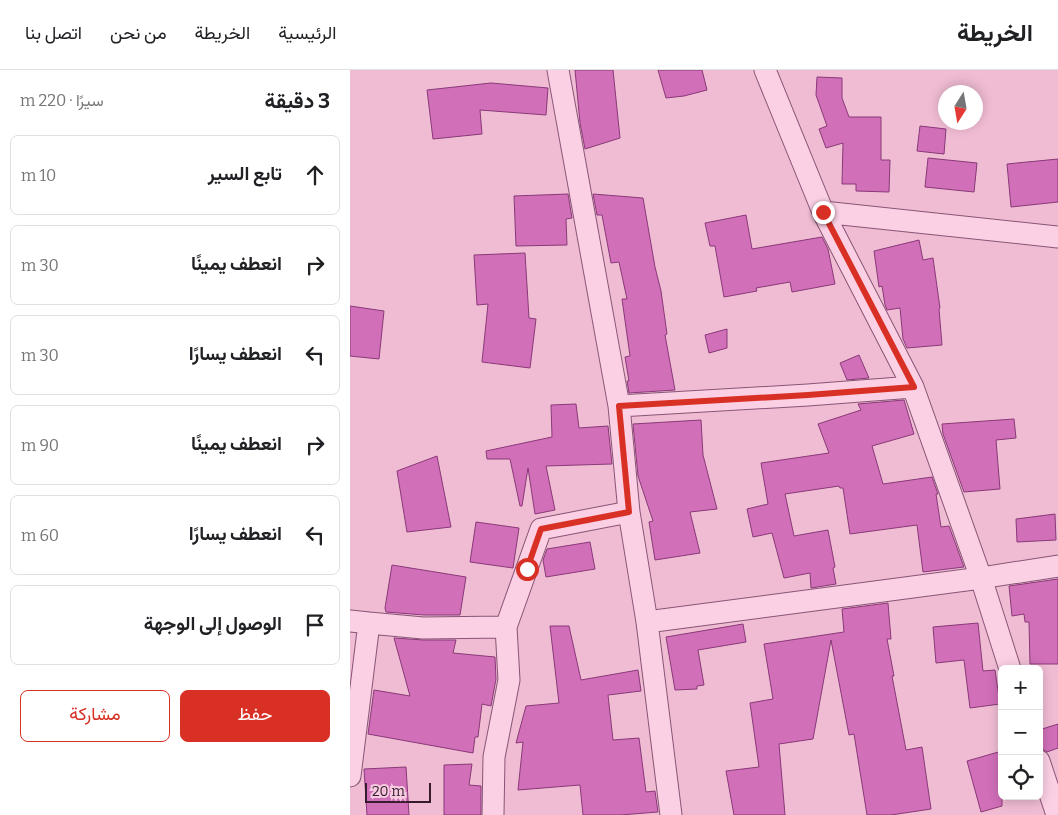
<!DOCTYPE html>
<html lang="ar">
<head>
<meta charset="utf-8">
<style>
	body { margin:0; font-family:Bitter,Vazirmatn,serif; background:#f6f6f6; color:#202124; direction:rtl }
	.controls { position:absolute; right:15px; bottom:15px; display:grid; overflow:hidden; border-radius:8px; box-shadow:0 2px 12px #0003 }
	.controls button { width:45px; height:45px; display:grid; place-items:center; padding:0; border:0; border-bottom:1px solid #e0e0e0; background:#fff; color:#202124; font:25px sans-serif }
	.compass { position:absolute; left:588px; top:15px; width:45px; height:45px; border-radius:50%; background:#fff; box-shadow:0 2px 12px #0003; rotate:191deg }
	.scale { position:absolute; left:15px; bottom:12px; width:66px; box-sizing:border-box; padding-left:5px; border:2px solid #371b2e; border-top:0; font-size:14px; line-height:18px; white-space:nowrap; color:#371b2e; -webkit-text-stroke:4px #f7cce0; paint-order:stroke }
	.stop { position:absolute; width:15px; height:15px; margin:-11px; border:4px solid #d93025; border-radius:50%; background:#fff }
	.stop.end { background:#d93025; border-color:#fff; box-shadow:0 1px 5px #0008 }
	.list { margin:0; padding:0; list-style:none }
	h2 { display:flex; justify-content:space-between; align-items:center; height:65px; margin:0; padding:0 20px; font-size:21px }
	h2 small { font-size:16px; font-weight:400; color:#757577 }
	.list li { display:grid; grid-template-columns:32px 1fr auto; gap:15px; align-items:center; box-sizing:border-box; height:80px; margin:0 10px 10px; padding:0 10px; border:1px solid #e0e0e0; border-radius:8px }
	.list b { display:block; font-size:19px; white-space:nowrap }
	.list em { font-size:16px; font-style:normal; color:#757577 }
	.actions { display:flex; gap:10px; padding:15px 20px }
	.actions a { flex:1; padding:11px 0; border:1px solid #d93025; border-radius:8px; text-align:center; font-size:18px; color:#d93025 }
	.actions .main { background:#d93025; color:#fff }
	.icon { flex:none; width:28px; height:28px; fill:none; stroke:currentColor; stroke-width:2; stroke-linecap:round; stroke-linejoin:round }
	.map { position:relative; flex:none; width:708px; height:745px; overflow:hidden; direction:ltr }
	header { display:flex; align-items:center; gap:30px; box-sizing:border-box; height:70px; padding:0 25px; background:#fff; border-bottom:1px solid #e0e0e0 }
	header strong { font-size:24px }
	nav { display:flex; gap:28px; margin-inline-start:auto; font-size:18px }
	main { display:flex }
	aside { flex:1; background:#fff }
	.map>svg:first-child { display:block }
	.building { fill:#d16fb9; stroke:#893977 }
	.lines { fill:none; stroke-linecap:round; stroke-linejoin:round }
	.street-casing { stroke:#885576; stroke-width:23 }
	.street { stroke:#fbcfe4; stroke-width:21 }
	.route { stroke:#d93025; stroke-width:6 }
</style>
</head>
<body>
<header>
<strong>الخريطة</strong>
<nav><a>الرئيسية</a><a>الخريطة</a><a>من نحن</a><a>اتصل بنا</a></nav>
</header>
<main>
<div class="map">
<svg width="708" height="745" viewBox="0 0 708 745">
	<rect width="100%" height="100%" fill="#f0bcd4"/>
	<!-- building -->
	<path class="building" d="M225,0H263L270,68L235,79L230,53Z
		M308,0H352L357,20L334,26L316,28Z
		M467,7L492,8V28L499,47H531V90H540L539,122L506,121V114H492L493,73L476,78L469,59L477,56L466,25Z
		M141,13L198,18L196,45L130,40L132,64L83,69L77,20Z
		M570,56L596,59L594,84L567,81Z
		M578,88L627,93L624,122L575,117Z
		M708,89V132L661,137L657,94Z
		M218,124L222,148L216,149L217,175L166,176L164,126Z
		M243,124L293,128L305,197L311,221L317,264L315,265L325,320L279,323L277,311H279L275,287L280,286L272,229H277L269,192L261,193L252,145H247Z
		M396,145L402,179L472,167L478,179L485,214L442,222L440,212L406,218L407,221L374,227L365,176H360L355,153Z
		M569,170L573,190L583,188L590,238L589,239L592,275L557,278L553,269L550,238L537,240L535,235L532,216L529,217L524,181Z
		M175,183L179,248L186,249L180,298L132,292L138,234L127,235L124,185Z
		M0,236L34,241L29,289L0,286Z
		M377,259V278L359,283L355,265Z
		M509,285L519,308L497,310L490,293Z
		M554,330L564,364L522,376L533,414L582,407L588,424H586L591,457L599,456L614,497L573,502L567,455L500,464L493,418H490L489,416L435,424L444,466L478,460L485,497L483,498L486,514L461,518L460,503L434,508L422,463L403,467L397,439L418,434L411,393L479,383L468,354L511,340L508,334Z
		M226,334L229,358L258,356L262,394L196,396L205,440L185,444L178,398L172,436H170L160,389H137L136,381L202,367L201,335Z
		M664,349L666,368L646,370L650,419L614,422L593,364L592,354Z
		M351,350L353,385L367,439L340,442L350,483L305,490L299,452L303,451L288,406L283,354Z
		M87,386L101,457L57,462L47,401Z
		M705,444L706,470L667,472L666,449Z
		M126,452L169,458L163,498L120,492Z
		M240,472L245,499L196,507L193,490L197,479Z
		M42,495L116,507L110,545H74L36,542L35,538Z
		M708,509V594H680L679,552H675L674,544L662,546L659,516Z
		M538,533L541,569H537L544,606H542L556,680L572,677L581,739L541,745H517L504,664L499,665L481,570L463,669L429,674L435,745H384L376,701L409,697L400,633L423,629L414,574L494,562L492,539Z
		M628,553L633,601L645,600L650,634L620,638L614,590L586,593L583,557Z
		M393,554L396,572L348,580L354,615L347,616V619L325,620L316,567Z
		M200,556H219L231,610L288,600L291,621L258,625L263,670L289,668L296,722L305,721L308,742L270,745H233L230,715L168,720L173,672L166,673L176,636L209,633Z
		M44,568L73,570H106L103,583L145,587L146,609L141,636L132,634L128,667H125L123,683L18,664L24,620L60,626Z
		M708,654V678L697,682L692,679L689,670V660Z
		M652,681V736L631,742L617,691Z
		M122,694L119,715L131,716V745H94V695Z
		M56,697L59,745H17L14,699Z"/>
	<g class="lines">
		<!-- street casing -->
		<g class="street-casing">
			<path id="street" d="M208,0L269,336
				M415,0L473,142L563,317L631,508L660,599
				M473,142L708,167
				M279,442L297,552
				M0,551L19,553
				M689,691L707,745
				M0,706L19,553L73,558L156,557L191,459L279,442L269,336L458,325L563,317
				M143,745L144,687L159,610L156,557
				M321,745L297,552L631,508L708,496"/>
		</g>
		<!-- street -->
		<use href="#street" class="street"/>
	</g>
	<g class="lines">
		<!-- route -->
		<path class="route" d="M177,499L191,459L279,442L269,336L458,325L564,317L473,142"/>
	</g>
</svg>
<div class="controls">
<button>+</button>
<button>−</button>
<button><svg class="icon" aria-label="locate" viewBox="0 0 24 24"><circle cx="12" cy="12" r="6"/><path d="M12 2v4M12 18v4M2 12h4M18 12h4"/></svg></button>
</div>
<svg class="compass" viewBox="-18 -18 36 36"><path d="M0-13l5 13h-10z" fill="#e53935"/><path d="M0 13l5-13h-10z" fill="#757577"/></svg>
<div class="scale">20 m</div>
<div class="stop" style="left:177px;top:499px"></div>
<div class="stop end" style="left:473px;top:142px"></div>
</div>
<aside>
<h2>3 دقيقة<small>سيرًا · 220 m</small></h2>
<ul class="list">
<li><svg class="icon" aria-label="ahead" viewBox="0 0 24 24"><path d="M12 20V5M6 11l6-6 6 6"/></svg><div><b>تابع السير</b></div><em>10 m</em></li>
<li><svg class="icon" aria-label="right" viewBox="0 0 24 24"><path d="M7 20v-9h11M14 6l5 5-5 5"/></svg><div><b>انعطف يمينًا</b></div><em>30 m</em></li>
<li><svg class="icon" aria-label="left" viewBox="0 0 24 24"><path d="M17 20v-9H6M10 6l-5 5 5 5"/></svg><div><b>انعطف يسارًا</b></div><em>30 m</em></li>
<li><svg class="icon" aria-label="right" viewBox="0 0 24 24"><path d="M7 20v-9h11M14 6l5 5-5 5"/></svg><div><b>انعطف يمينًا</b></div><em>90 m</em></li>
<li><svg class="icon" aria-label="left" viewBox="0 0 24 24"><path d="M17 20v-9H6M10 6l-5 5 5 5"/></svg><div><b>انعطف يسارًا</b></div><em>60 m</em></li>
<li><svg class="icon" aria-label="arrive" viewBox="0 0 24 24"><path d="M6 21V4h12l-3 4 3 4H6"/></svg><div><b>الوصول إلى الوجهة</b></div></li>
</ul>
<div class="actions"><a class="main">حفظ</a><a>مشاركة</a></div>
</aside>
</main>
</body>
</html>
